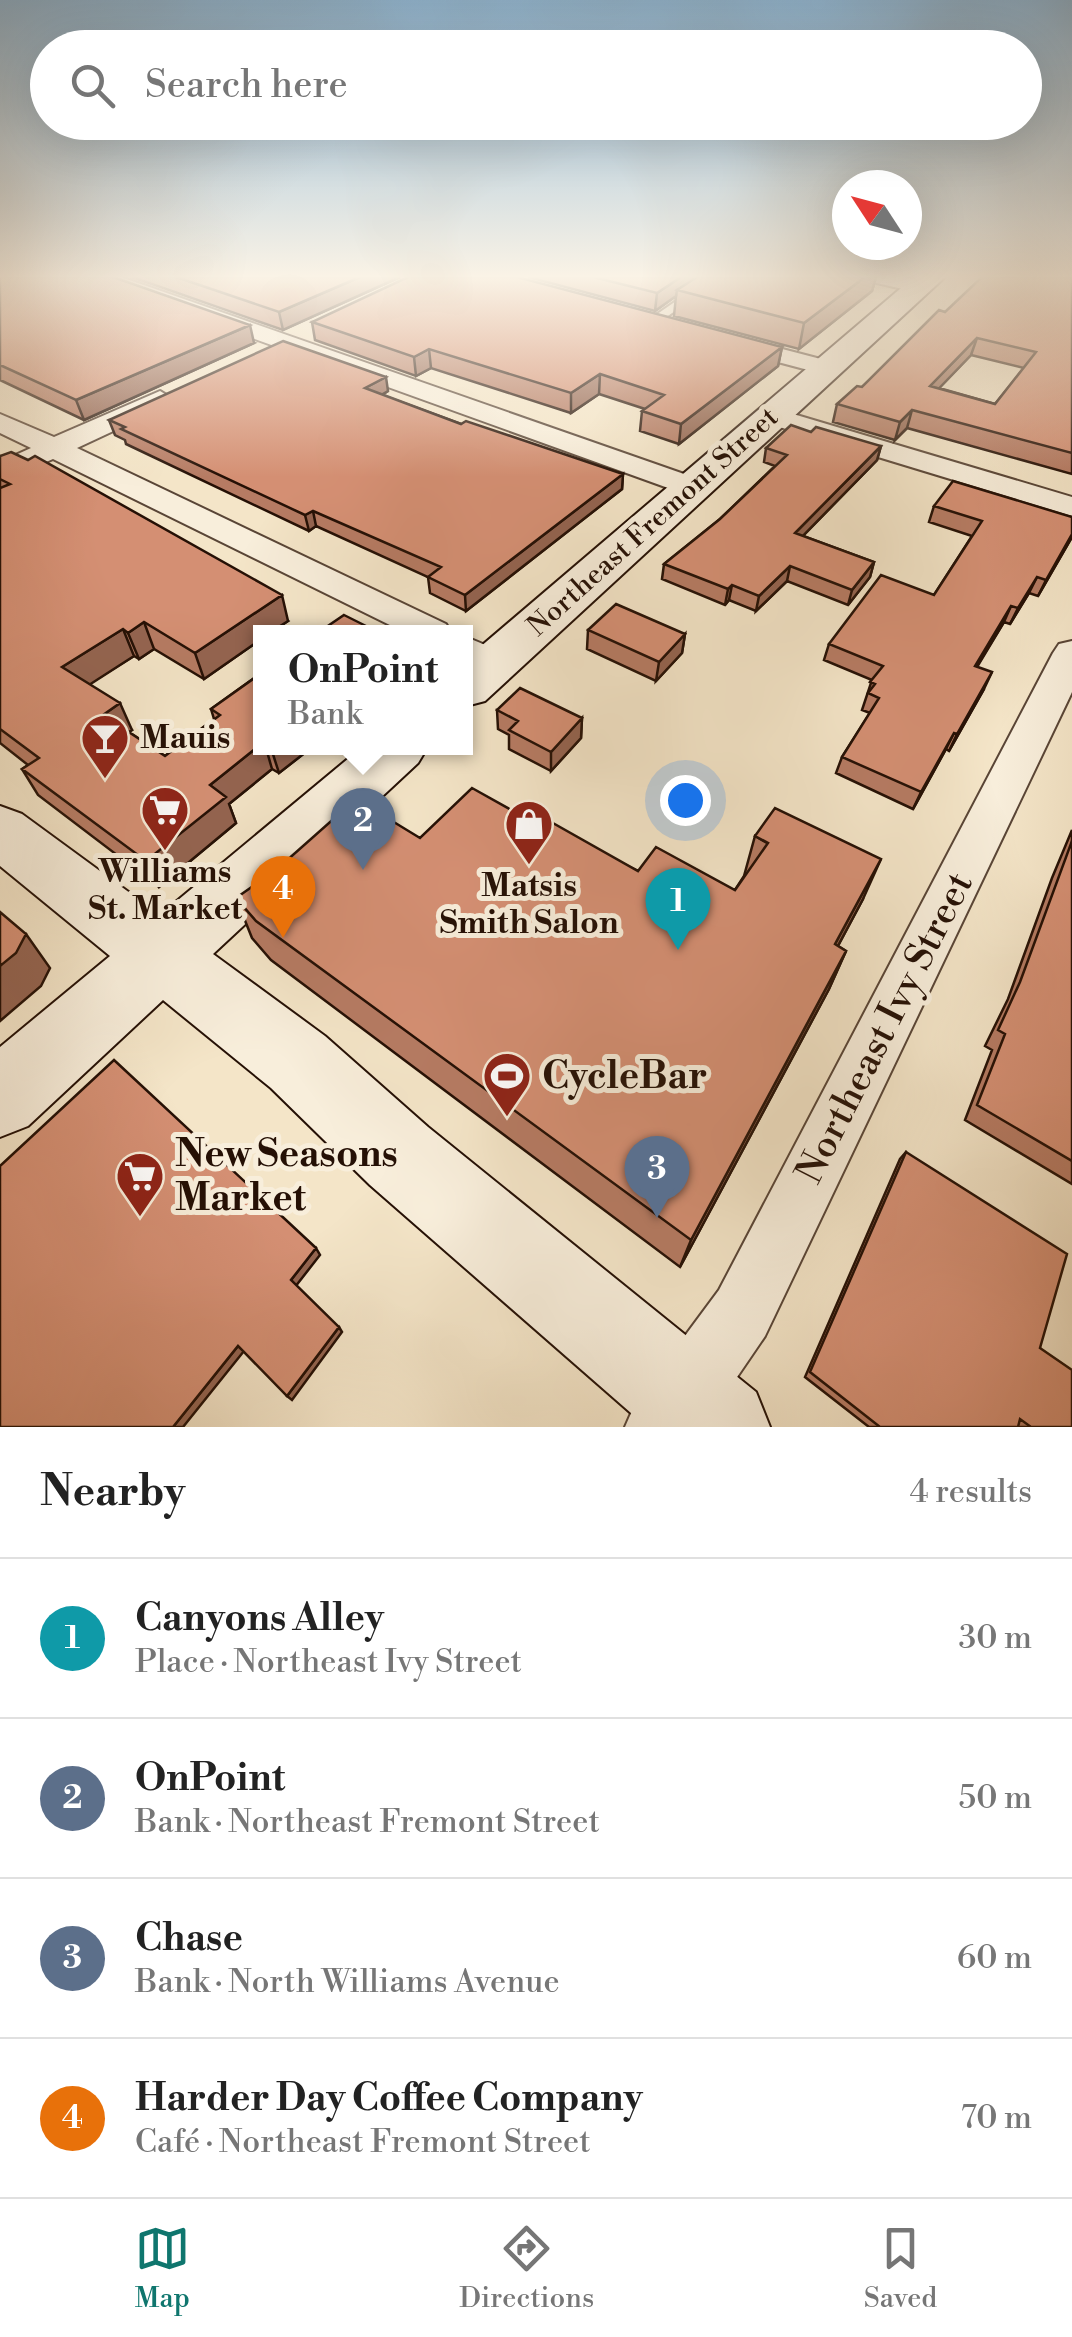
<!DOCTYPE html>
<html lang="en">
<head>
<meta charset="utf-8">
<style>
	body { margin:0; font-family:"Libre Bodoni",serif; background:#f2f2f2; color:#222 }
	.compass { position:absolute; left:832px; top:170px; width:90px; height:90px; border-radius:50%; background:#fff; box-shadow:0 10px 40px #0002; rotate:306deg }
	.you { position:absolute; left:685px; top:800px; width:35px; height:35px; margin:-25px; border:8px solid #fff; border-radius:50%; background:#1a73e8; box-shadow:0 0 0 15px #1a73e833 }
	.badge { display:grid; place-items:center; width:65px; height:65px; border-radius:50%; background:#0f766e; color:#fff; font-size:32px; font-weight:700 }
	.pin { position:absolute; translate:-50% -82px; filter:drop-shadow(0 2px 5px #0008) }
	.pin::after { content:''; position:absolute; top:52px; width:35px; height:30px; background:inherit; clip-path:polygon(0 0,100% 0,50% 100%) }
	.popup { position:absolute; left:253px; top:625px; width:220px; height:130px; box-sizing:border-box; display:grid; place-content:center; border-radius:0px; background:#fff; filter:drop-shadow(0 2px 8px #0005); font-size:32px; white-space:nowrap; color:#767676 }
	.popup b { font-size:38px; color:#222 }
	.popup::after { content:''; position:absolute; left:50%; top:100%; margin-left:-20px; border:20px solid transparent; border-top-color:#fff }
	.list { margin:0; padding:0; list-style:none }
	h2 { display:flex; justify-content:space-between; align-items:center; height:130px; margin:0; padding:0 40px; font-size:42px }
	h2 small { font-size:32px; font-weight:400; color:#767676 }
	.list li { display:grid; grid-template-columns:65px 1fr auto; gap:30px; align-items:center; box-sizing:border-box; height:160px; padding:0 40px; border-top:2px solid #e0e0e0 }
	.list b { display:block; font-size:38px; white-space:nowrap }
	.list p { margin:0; font-size:32px; white-space:nowrap; color:#767676 }
	.list em { font-size:32px; font-style:normal; color:#767676 }
	.icon { flex:none; width:55px; height:55px; fill:none; stroke:currentColor; stroke-width:2; stroke-linecap:round; stroke-linejoin:round }
	.map { position:relative; flex:none; width:1072px; height:1427px; overflow:hidden }
	.search { position:absolute; background:#fff; box-shadow:0 10px 40px #0002; left:30px; right:30px; top:30px; height:110px; display:flex; align-items:center; gap:25px; box-sizing:border-box; padding:0 35px; border-radius:55px; color:#767676; font-size:38px }
	.sheet { height:770px; background:#fff }
	nav { display:flex; justify-content:space-around; align-items:center; box-sizing:border-box; height:140px; border-top:2px solid #e0e0e0; background:#fff; font-size:28px; color:#767676 }
	nav a { display:grid; justify-items:center; gap:5px }
	nav .on { color:#0f766e }
	.map>svg:first-child { display:block }
	.lines { fill:none; stroke-linecap:round; stroke-linejoin:round }
	.lane-casing { stroke:#594536; stroke-width:4 }
	.street-casing { stroke:#594536; stroke-width:4 }
	.secondary-casing { stroke:#251005; stroke-width:4 }
	.lane { fill:#f8eedb; fill-rule:evenodd }
	.street { fill:#f8eedb; fill-rule:evenodd }
	.secondary { fill:#f8eedb; fill-rule:evenodd }
	.wall { fill:#b67b63; stroke:#251005; stroke-width:2.5; fill-rule:evenodd }
	.shaded-wall { fill:#946450; stroke:#251005; stroke-width:2.5 }
	.building { fill:#d48f73; stroke:#251005; stroke-width:2.5; fill-rule:evenodd }
	.labels { text-anchor:middle; dominant-baseline:central; stroke-width:10; stroke-linejoin:round; paint-order:stroke }
	.far-street-label { font-size:28px; fill:#251005; stroke:#f8eedb }
	.poi-label { font-size:32px; font-weight:bold; fill:#251005; stroke:#f8eedb }
	.near-street-label { font-size:38px; fill:#251005; stroke:#f8eedb }
	.near-poi-label { font-size:38px; font-weight:bold; fill:#251005; stroke:#f8eedb; text-anchor:start }
</style>
</head>
<body>
<div class="map">
<svg width="1072" height="1427" viewBox="0 0 1072 1427">
	<rect width="100%" height="100%" fill="#f4e5c8"/>
	<filter id="stains"><feTurbulence type="fractalNoise" baseFrequency=".002" numOctaves="4"/><feColorMatrix values="0 0 0 0 .2 0 0 0 0 .09 0 0 0 0 .02 0 0 0 .5 -.17"/></filter>
	<radialGradient id="worn" r=".72"><stop offset=".6" stop-color="#630" stop-opacity="0"/><stop offset="1" stop-color="#630" stop-opacity=".3"/></radialGradient>
	<g class="lines">
		<!-- lane casing -->
		<g class="lane-casing">
			<path id="lane" d="M711,277H723L658,323H650V319Z"/>
		</g>
		<!-- street casing -->
		<g class="street-casing">
			<path id="street" d="M90,277H121L704,481L708,487L704,493H682L94,281Z
				M864,277H903L928,282L931,287L920,293L868,281Z
				M729,335L836,363L839,368L827,375L721,347L717,342Z
				M160,391L173,399L169,405L77,448L446,624L451,632H404L53,459L0,482V462L31,448L0,433V414L54,437Z
				M773,408L1072,497V516L763,422L759,416L763,410Z
				M466,637L507,654L513,663L507,672L494,676L466,664Z
				M1072,641V692L765,1336L703,1427H625L636,1402L719,1290L1053,653L1059,644Z"/>
		</g>
		<!-- secondary casing -->
		<g class="secondary-casing">
			<path id="secondary" d="M914,277H945L485,701L466,706V659Z
				M361,748H427L418,763L213,954L325,1036L428,1127L756,1392L770,1427H647L370,1185L271,1088L163,1000L28,1126L0,1137V1047L110,956L0,866V806L22,814L160,915Z"/>
		</g>
		<!-- lane -->
		<use href="#lane" class="lane"/>
		<!-- street -->
		<use href="#street" class="street"/>
		<!-- secondary -->
		<use href="#secondary" class="secondary"/>
	</g>
	<!-- wall -->
	<path class="wall" d="M0,277L254,343L84,420L0,380Z
		M132,277H400L283,330Z
		M528,277H693V280L697,277H876L872,291L799,349L674,316L676,296L655,311Z
		M1072,277V474L907,428L895,440L833,422L837,404L862,387L945,312ZM971,355L1024,368L995,404L939,388Z
		M312,322L782,347L778,366L679,444L640,431L642,411L645,409L599,394L571,413L431,368L416,376L315,340Z
		M388,391L382,395L461,424L623,474L622,489L466,611L430,593L428,577L316,526L309,531L126,444L125,440L115,435L109,420Z
		M881,446L877,460L803,536L874,562L870,577L848,605L787,581L756,611L729,600L725,605L662,579L664,564L720,519L775,466L764,462L766,448Z
		M0,456L288,621L271,632H260V640L204,679L154,649L139,659L134,656L89,684L132,730L129,732L165,756L214,719L211,709L260,674V748H311L279,773L272,769L229,804L236,823L159,887L38,795L22,769L28,765L0,743Z
		M934,506L1072,517V537L1038,596L1029,593L1010,624L1004,622L977,667L984,689L949,751L946,749L913,809L836,773L842,757L870,713L862,710L872,680L824,660L829,644L934,595L972,536L929,522Z
		M588,630L685,634L682,653L656,681L587,649Z
		M497,710L582,718L581,738L551,771L509,749V735L498,729Z
		M515,812L638,871L735,890L744,876L755,836L863,899L838,946L846,951L829,989L680,1267L271,960L252,938L236,898L420,838Z
		M1072,830V1184L965,1120L992,1050L985,1046L1008,999L1052,878Z
		M906,1152L1040,1348L1072,1427H869L805,1377L900,1159Z"/>
	<!-- shaded-wall -->
	<path class="shaded-wall" d="M360,277H400L283,330L279,312Z
		M681,277H693L692,285L677,290L676,296L655,311L657,293Z
		M865,277H876L872,291L799,349L804,323Z
		M250,325L254,343L84,420L76,400Z
		M977,338L971,355L925,403L930,386Z
		M782,347L778,366L679,444L681,424Z
		M429,349L431,368L416,376L414,357Z
		M600,374L599,394L571,413V393Z
		M386,377L388,391L367,403L365,388Z
		M912,410L907,428L895,440L900,422Z
		M881,446L877,460L791,548L795,533Z
		M623,474L622,489L466,611L465,595Z
		M313,511L316,526L309,531L305,515Z
		M1072,534V537L1038,596L1046,580Z
		M874,562L870,577L848,605L852,590Z
		M790,566L787,581L756,611L759,596Z
		M1037,577L1029,593L1010,624L1018,608Z
		M732,585L729,600L725,605L728,589Z
		M282,595L288,621L271,632H260V640L204,679L195,653Z
		M1011,606L1004,622L967,682L975,666Z
		M144,622L154,649L139,659L128,633Z
		M123,629L134,656L75,694L62,667Z
		M685,634L682,653L656,681L659,662Z
		M992,672L984,689L949,751L957,734Z
		M120,703L132,730L115,741L103,715Z
		M582,718L581,738L551,771V752Z
		M954,733L946,749L913,809L921,792Z
		M260,745V748H266L272,769L229,804L236,823L159,887L146,861L210,785Z
		M271,748H311L279,773Z
		M881,859L863,899L818,983L835,944Z
		M26,934L50,968L41,986L0,1021V966Z
		M846,951L829,989L680,1267L691,1240Z
		M316,1248L320,1255L295,1287L291,1280Z
		M339,1327L342,1332L292,1400L287,1396Z
		M238,1346L244,1351L183,1427H173Z"/>
	<!-- building -->
	<path class="building" d="M0,277H113L250,325L76,400L0,365Z
		M176,277H360L279,312Z
		M408,277H517L782,347L681,424L642,411L664,395L600,374L571,393L429,349L414,357L312,322Z
		M593,277H681L657,293Z
		M697,277H865L804,323L677,290Z
		M982,277H1072V453L912,410L900,422L837,404L857,386L862,387L939,310L945,312ZM977,338L1036,352L995,404L930,386Z
		M283,341L386,377L365,388L461,424L466,421L623,474L465,595L428,577L441,567L313,511L305,515L121,429L125,427L109,420Z
		M791,425L811,432L816,427L881,446L795,533L874,562L852,590L790,566L759,596L732,585L728,589L664,564L720,519L787,455L766,448Z
		M11,452L28,460L35,456L282,595L195,653L144,622L128,633L123,629L62,667L120,703L103,715L165,756L220,715L211,709L260,674V745L210,785L226,797L146,861L22,769L39,758L0,729V488L10,484L0,479V456Z
		M953,481L1072,517V534L1046,580L1037,577L1018,608L1011,606L975,666L992,672L957,734L954,733L921,792L842,757L879,698L868,693L875,684L870,682L883,666L829,644L881,575L934,595L982,521L934,506Z
		M616,604L685,634L659,662L588,630Z
		M344,615L378,632H319Z
		M520,688L582,718L551,752L509,730L518,721L497,710Z
		M472,788L515,812L521,805L638,871L656,847L735,890L768,843L755,836L775,808L881,859L835,944L846,951L691,1240L256,921L236,898L276,870L356,799L420,838Z
		M1072,841V1161L977,1105L1005,1034L998,1030L1020,982Z
		M0,912L26,934L16,953L0,966Z
		M114,1060L316,1248L291,1280L339,1327L287,1396L238,1346L173,1427H0V1166Z
		M906,1152L1067,1254L1040,1348L1072,1370V1427H1031L1020,1419L1018,1427H880L810,1372Z"/>
	<!-- sky -->
	<linearGradient id="sky" x2="0" y2="1"><stop stop-color="#8cb7d8"/><stop offset="0.58" stop-color="#faf3e6"/><stop offset="1" stop-color="#faf3e6" stop-opacity="0"/></linearGradient>
	<rect width="1072" height="477" fill="url(#sky)"/>
	<!-- icons -->
	<defs>
		<g id="bar-pin" transform="scale(2.5)"><path d="M0 17L-7.5 6A9.5 9.5 0 1 1 7.5 6Z" fill="#8f2418" stroke="#f8eedb"/><path d="M-6-5H6L.8 .8V4.5H3.5V6h-7V4.5H-.8V.8Z" fill="#fff"/></g>
		<g id="supermarket-pin" transform="scale(2.5)"><path d="M0 17L-7.5 6A9.5 9.5 0 1 1 7.5 6Z" fill="#8f2418" stroke="#f8eedb"/><path d="M-6-5.5h2.5l.6 2H6L4.5 2H-2.5L-4.4-4H-6ZM-1.5 3.2a1.3 1.3 0 1 0 .1 0ZM3 3.2a1.3 1.3 0 1 0 .1 0Z" fill="#fff"/></g>
		<g id="shop-pin" transform="scale(2.5)"><path d="M0 17L-7.5 6A9.5 9.5 0 1 1 7.5 6Z" fill="#8f2418" stroke="#f8eedb"/><path d="M-5-2.5h2.3a2.7 3.5 0 0 1 5.4 0H5L5.5 6h-11ZM-1.5-2.5h3a1.5 2.3 0 0 0-3 0Z" fill="#fff"/></g>
		<g id="stadium-pin" transform="scale(2.5)"><path d="M0 17L-7.5 6A9.5 9.5 0 1 1 7.5 6Z" fill="#8f2418" stroke="#f8eedb"/><path d="M0-5a6.5 5 0 1 0 0 10a6.5 5 0 1 0 0-10ZM-3.5-1.8h7v3.6h-7Z" fill="#fff"/></g>
	</defs>
	<g fill-rule="evenodd">
		<use href="#bar-pin" x="105" y="738"/>
		<use href="#supermarket-pin" x="165" y="810"/>
		<use href="#shop-pin" x="529" y="824"/>
		<use href="#stadium-pin" x="507" y="1076"/>
		<use href="#supermarket-pin" x="140" y="1176"/>
	</g>
	<g class="labels">
		<!-- far-street labels -->
		<g class="far-street-label">
			<text transform="translate(653 522) rotate(-42)">Northeast Fremont Street</text>
		</g>
		<!-- poi labels -->
		<g class="poi-label">
			<text x="140" y="738" text-anchor="start">Mauis</text>
			<text x="165" y="872">Williams<tspan x="165" dy="37">St. Market</tspan></text>
			<text x="529" y="886">Matsis<tspan x="529" dy="37">Smith Salon</tspan></text>
		</g>
		<!-- near-street labels -->
		<g class="near-street-label">
			<text transform="translate(885 1028) rotate(-63)">Northeast Ivy Street</text>
		</g>
		<!-- near-poi labels -->
		<g class="near-poi-label">
			<text x="542" y="1076">CycleBar</text>
			<text x="175" y="1154">New Seasons<tspan x="175" dy="44">Market</tspan></text>
		</g>
	</g>
	<rect width="100%" height="100%" filter="url(#stains)"/>
	<rect width="100%" height="100%" fill="url(#worn)"/>
</svg>
<svg class="compass" viewBox="-18 -18 36 36"><path d="M0-13l5 13h-10z" fill="#e53935"/><path d="M0 13l5-13h-10z" fill="#767676"/></svg>
<div class="you"></div>
<div class="pin badge" style="left:678px;top:950px;background:#0f9aa8">1</div>
<div class="pin badge" style="left:363px;top:870px;background:#5c6f8a">2</div>
<div class="popup"><b>OnPoint</b>Bank</div>
<div class="pin badge" style="left:657px;top:1218px;background:#5c6f8a">3</div>
<div class="pin badge" style="left:283px;top:938px;background:#e8710a">4</div>
<div class="search"><svg class="icon" aria-label="search" viewBox="0 0 24 24"><circle cx="10" cy="10" r="6"/><path d="M15 15l6 6"/></svg>Search here</div>
</div>
<section class="sheet">
<h2>Nearby<small>4 results</small></h2>
<ul class="list">
<li><span class="badge" style="background:#0f9aa8">1</span><div><b>Canyons Alley</b><p>Place · Northeast Ivy Street</p></div><em>30 m</em></li>
<li><span class="badge" style="background:#5c6f8a">2</span><div><b>OnPoint</b><p>Bank · Northeast Fremont Street</p></div><em>50 m</em></li>
<li><span class="badge" style="background:#5c6f8a">3</span><div><b>Chase</b><p>Bank · North Williams Avenue</p></div><em>60 m</em></li>
<li><span class="badge" style="background:#e8710a">4</span><div><b>Harder Day Coffee Company</b><p>Café · Northeast Fremont Street</p></div><em>70 m</em></li>
</ul>
</section>
<nav>
<a class="on"><svg class="icon" aria-label="map" viewBox="0 0 24 24"><path d="M3 6l6-2 6 2 6-2v14l-6 2-6-2-6 2zM9 4v14M15 6v14"/></svg>Map</a>
<a><svg class="icon" aria-label="directions" viewBox="0 0 24 24"><path d="M12 3l9 9-9 9-9-9zM9 14v-3h6M13 9l2 2-2 2"/></svg>Directions</a>
<a><svg class="icon" aria-label="saved" viewBox="0 0 24 24"><path d="M7 4h10v16l-5-4-5 4z"/></svg>Saved</a>
</nav>
</body>
</html>
